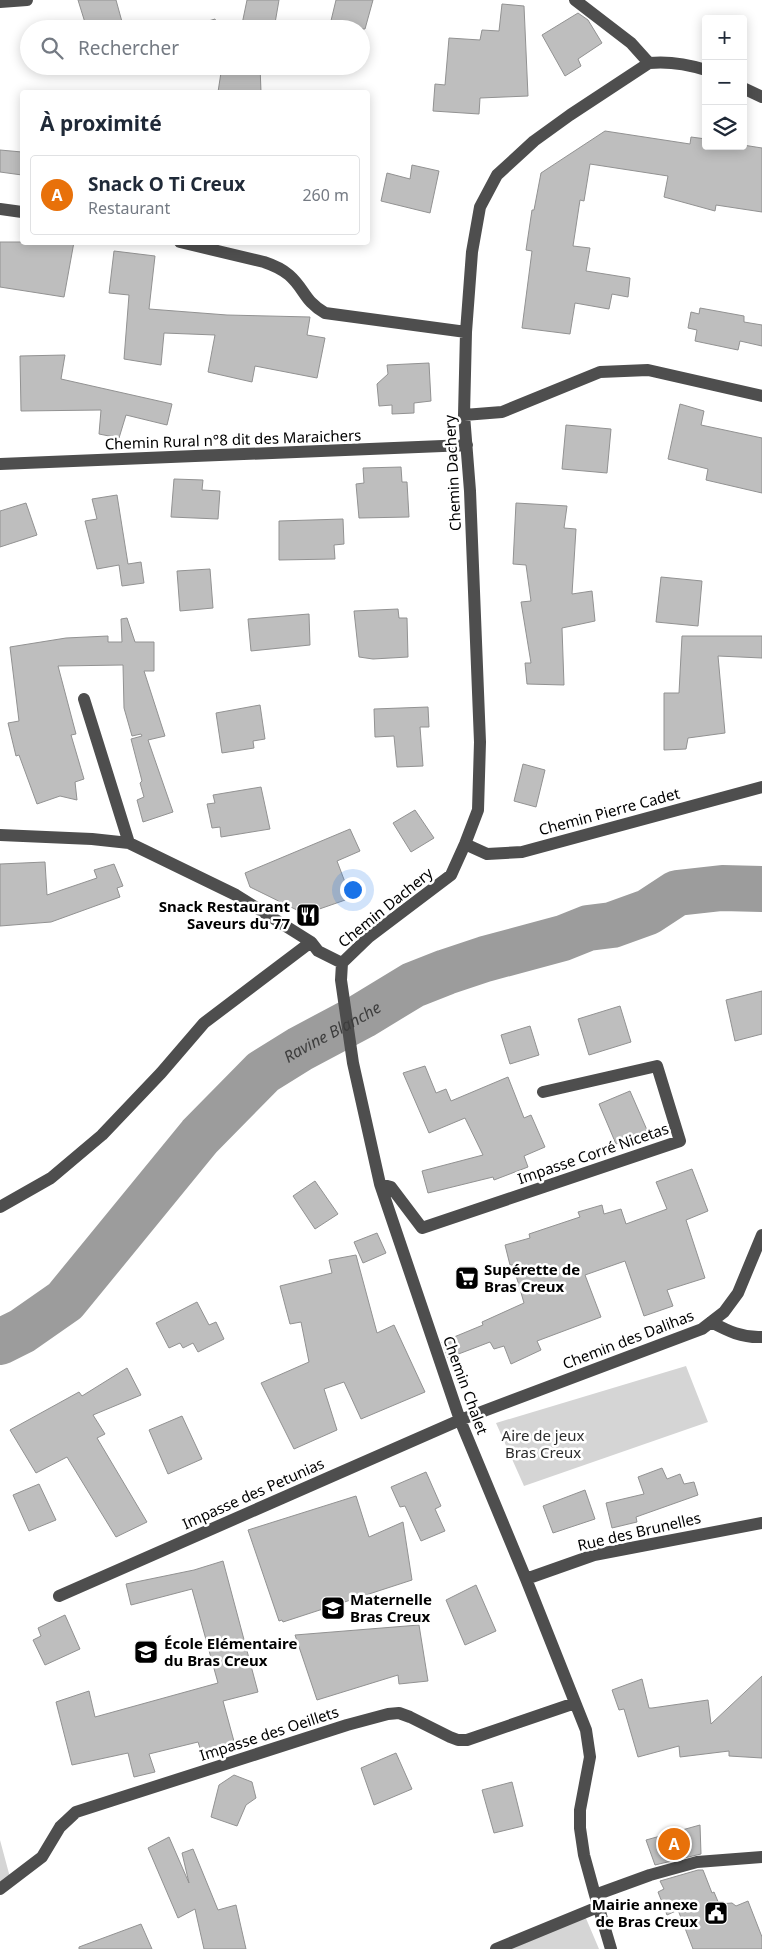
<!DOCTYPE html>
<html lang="fr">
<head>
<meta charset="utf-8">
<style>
	body { margin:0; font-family:"Noto Sans",sans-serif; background:#f6f6f7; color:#1f2937 }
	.controls { position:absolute; right:15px; top:15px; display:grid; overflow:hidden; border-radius:5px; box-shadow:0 2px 12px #0003 }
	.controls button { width:45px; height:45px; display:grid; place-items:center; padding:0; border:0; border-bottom:1px solid #e0e1e3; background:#fff; color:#1f2937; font:25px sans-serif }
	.you { position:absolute; left:352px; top:889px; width:18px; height:18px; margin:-12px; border:4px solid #fff; border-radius:50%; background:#1a73e8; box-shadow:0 0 0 8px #1a73e833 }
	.badge { display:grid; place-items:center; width:32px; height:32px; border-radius:50%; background:#000; color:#fff; font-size:16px; font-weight:700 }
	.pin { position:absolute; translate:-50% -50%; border:2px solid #fff; box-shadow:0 1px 5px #0006 }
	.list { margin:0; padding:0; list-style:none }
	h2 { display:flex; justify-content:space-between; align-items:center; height:65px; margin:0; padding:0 20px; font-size:21px }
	h2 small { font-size:16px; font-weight:400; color:#747a83 }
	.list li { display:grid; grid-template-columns:32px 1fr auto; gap:15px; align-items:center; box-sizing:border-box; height:80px; margin:0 10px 10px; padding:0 10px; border:1px solid #e0e1e3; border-radius:5px }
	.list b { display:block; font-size:19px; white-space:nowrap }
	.list p { margin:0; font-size:16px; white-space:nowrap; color:#747a83 }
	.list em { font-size:16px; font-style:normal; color:#747a83 }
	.icon { flex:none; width:28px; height:28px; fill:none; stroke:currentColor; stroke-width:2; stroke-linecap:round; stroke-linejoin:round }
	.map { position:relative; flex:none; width:762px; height:1949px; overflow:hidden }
	.search { position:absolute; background:#fff; box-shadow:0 2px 12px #0003; left:20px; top:20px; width:350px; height:55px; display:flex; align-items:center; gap:12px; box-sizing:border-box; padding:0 18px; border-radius:28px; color:#747a83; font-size:19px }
	.panel { position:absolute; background:#fff; box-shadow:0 2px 12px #0003; left:20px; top:90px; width:350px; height:155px; border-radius:5px }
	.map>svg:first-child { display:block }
	.green { fill:#d5d5d5 }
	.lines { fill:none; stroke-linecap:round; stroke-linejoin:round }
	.river { stroke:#9c9c9c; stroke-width:46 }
	.building { fill:#bebebe; stroke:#929292 }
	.minor { stroke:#4e4e4e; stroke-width:12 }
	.labels { text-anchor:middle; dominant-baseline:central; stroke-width:5; stroke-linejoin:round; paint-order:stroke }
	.street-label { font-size:15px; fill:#000; stroke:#fff }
	.poi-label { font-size:15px; font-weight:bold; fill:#000; stroke:#fff; text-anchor:start }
	.park-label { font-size:15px; fill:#2c2c2c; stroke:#fff }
	.water-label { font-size:16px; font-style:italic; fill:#3d3d3d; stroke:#fff }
</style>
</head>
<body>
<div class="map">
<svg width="762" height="1949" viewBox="0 0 762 1949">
	<rect width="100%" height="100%" fill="#fff"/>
	<!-- green -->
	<path class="green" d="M686,1366L708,1422L524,1486L496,1423Z
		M0,1840L11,1881L0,1884Z
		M585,1916L599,1949H506Z"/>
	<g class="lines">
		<!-- river -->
		<path class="river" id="s1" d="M0,1342L22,1331L65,1301L200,1136L263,1072L300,1049L362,1016L413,985L446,972L485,959L563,938L588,928L612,925L648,912L677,893L722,888L762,889"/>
	</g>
	<!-- building -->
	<path class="building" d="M78,0H116L124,29H87Z
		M247,0H279L274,29H241Z
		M336,0H373L365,29H329Z
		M502,4L524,6L528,96L480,98L479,114L433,111L435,84L445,85L449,38L480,40L482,30L499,31Z
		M578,13L588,20L602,43L578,59L581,66L565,76L542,35Z
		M215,19L219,29H183L189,27Z
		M222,66H260L261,92H218Z
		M605,131L690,144L691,137L706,139V146L743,145L762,148V212L716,205L715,211L664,197L668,176L590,164L584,201L580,200L573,246L590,248L586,271L630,278L628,297L612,294L609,309L575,303L570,334L522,328L532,251L526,250L532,210H534L541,173Z
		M0,150L22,152V175L0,172Z
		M412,165L439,171L430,213L381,201L387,173L410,179Z
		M0,242H74L64,297L0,287Z
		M114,251L155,256L149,309L227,315L310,317L307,335L325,338L317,378L255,366L252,382L208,372L215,335L164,333L161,365L124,359L129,295L109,293Z
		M700,308L744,316V322L762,325V346L740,341L738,350L695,341L697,330L688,328L691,312L699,314Z
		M65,355L61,379L172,404L167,425L126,415L119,438L99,434L101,410L21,411L20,356Z
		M429,363L431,401L414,403V413L392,414V405L379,406L377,384L388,374L387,365Z
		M680,404L704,411L701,425L762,438V493L706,480L708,469L668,459Z
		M566,425L611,429L607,473L562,469Z
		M401,467L402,482H407L409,517L359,518L356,484L364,483L363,468Z
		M174,479L203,480L202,490L220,491L218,519L171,517Z
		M117,495L128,564L141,562L144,583L122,586L119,565L97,569L85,521L97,519L92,499Z
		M26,503L37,535L0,547V511Z
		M516,503L567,506L564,528L576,529L572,594L592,591L595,621L562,628L564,685L527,684L525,663H531L521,602L531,601L526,565L513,564Z
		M343,519L344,544L334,545L335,559L279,560V521Z
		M210,569L213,608L180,611L177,571Z
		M661,577L702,581L698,626L656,622Z
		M398,609L399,618H407L408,657L373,659L359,657L354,611Z
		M309,614L310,645L251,651L248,619Z
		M127,618L135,642H154V671H144L165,736L148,740L173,812L143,822L137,800L144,797L140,783L142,781L131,739L142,736L141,734L132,736L124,708L123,665L58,666L76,734L71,735L84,779L75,782L77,800L60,796L37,804L19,755L16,756L8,723L19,721L10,647L66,638L108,636V642H122L121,619Z
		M682,636H762V658L718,656L725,733L688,738L686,749L664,750V693H679Z
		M260,705L265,739L253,741L254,748L222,753L216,713Z
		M428,707L429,727H420L423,766L397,767L394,736L375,737L374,709Z
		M523,764L545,770L536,807L514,801Z
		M261,787L270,829L221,837L220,827L212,828L207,804L215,803L213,795Z
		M415,810L434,838L411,852L393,823Z
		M350,829L360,851L337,861L351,898L305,914L250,887L245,873Z
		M45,862L47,895L97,878L94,870L114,864L123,886L117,888L120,897L51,922L0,926V864Z
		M762,991V1034L735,1041L726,1000Z
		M620,1006L631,1042L589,1055L578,1019Z
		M530,1026L539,1055L510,1064L501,1035Z
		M425,1066L436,1093L446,1089L451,1101L508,1077L524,1118L531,1115L545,1147L524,1156L528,1167L494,1180L493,1177L428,1193L422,1171L483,1155L465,1118L429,1133L403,1073Z
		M630,1091L647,1130L616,1144L599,1104Z
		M692,1169L708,1211L686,1220L705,1278L667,1290L673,1306L644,1316L625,1261L585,1275L601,1317L537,1341L541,1350L511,1364L504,1346L494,1349L490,1342L448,1358L442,1342L483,1325L482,1322L524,1303L513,1265H510L505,1245L530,1238L529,1234L580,1217L578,1212L602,1205L604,1214L621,1209L626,1224L667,1209L656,1182Z
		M315,1181L338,1214L315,1229L293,1196Z
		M377,1233L386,1253L363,1263L354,1242Z
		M356,1255L377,1333L394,1325L425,1392L361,1419L344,1382L324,1389L337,1430L294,1449L261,1383L309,1362L301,1322L290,1324L280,1286L332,1273L329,1260Z
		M197,1302L209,1325L216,1322L224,1339L198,1352L193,1343L183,1348L180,1343L169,1348L156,1323Z
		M127,1368L141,1395L93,1415L105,1434L97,1438L147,1522L116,1537L67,1457L36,1473L10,1430L79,1392L82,1396Z
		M182,1416L202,1459L168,1474L149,1430Z
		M662,1468L667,1479L680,1474L684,1484L694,1482L698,1495L636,1517L637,1522L612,1528L606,1503L644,1494L638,1477Z
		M426,1472L441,1506L435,1509L445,1531L421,1541L405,1506L400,1507L391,1487Z
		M39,1484L56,1520L29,1531L13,1495Z
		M585,1490L595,1519L553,1533L543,1506Z
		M356,1496L369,1537L403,1522L412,1580L283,1622L282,1620L279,1621L248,1530Z
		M223,1561L258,1692L223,1701L235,1745L202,1754L198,1742L149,1754L155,1772L134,1777L128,1753L72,1765L56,1702L89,1691L95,1717L218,1683L192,1589L131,1605L126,1584L194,1570Z
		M476,1585L496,1631L465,1645L446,1600Z
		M65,1615L80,1649L45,1665L33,1640L41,1636L38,1628Z
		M419,1625L428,1681L399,1684L398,1675L317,1700L295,1635Z
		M762,1676V1758L729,1756V1751L680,1757L679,1746L638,1757L624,1709L619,1710L612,1690L642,1679L649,1708H652L708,1700L711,1724Z
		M396,1753L412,1789L374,1805L361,1768Z
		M234,1775L252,1782L256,1798L246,1805L237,1826L211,1817L219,1785Z
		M512,1782L523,1826L494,1833L482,1790Z
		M700,1825L701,1854L655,1865L646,1840Z
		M169,1837L189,1883L182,1853L193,1849L218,1910L236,1905L246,1949H204L195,1909L178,1918L148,1848Z
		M698,1870H703L712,1893L714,1892L719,1904L732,1903L736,1906L748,1901L762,1937V1949H693L678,1910L667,1915L658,1892L664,1889L660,1881Z
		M141,1924L152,1949H79V1947Z"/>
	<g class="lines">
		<!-- minor -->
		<path class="minor" d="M575,0L631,43L649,63
			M0,2L27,0
			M743,88L762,97
			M0,209L22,212
			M180,242L264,262C273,265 282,269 289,275C305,289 304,301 325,313L466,332
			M464,415L502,412L600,372L648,370L762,396
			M0,464L467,445
			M84,699L129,843
			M0,835L92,839L129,843L236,895L311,942L318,951L342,963
			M465,844L487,854L522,852L762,787
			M342,963L369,937L451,875L465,844L478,810L480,742L470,491L464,415L466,332L472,252L480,207L497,175L534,141L570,115L649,63C669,61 687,64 706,70
			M342,963L341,980L353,1063L380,1184L460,1420L526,1579L586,1730L590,1757L580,1810V1828L584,1855L595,1895L611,1949
			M380,1184L391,1187L422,1228L680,1141L657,1066L543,1092
			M0,1207L51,1178L102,1135L161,1073L204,1023L311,942
			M711,1322C728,1331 742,1338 762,1337
			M526,1579L594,1555L762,1523
			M59,1596L460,1420L702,1329L724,1312L738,1293L762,1235
			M0,1889L42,1857L60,1827L76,1812L347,1725L388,1714L399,1713L410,1717L450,1737L458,1740H467L575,1703
			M595,1895L650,1875L697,1862L762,1857
			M496,1949L598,1907"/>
	</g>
	<!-- icons -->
	<defs>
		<g id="restaurant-square" transform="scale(1.25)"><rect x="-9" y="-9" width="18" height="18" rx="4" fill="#000" stroke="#fff"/><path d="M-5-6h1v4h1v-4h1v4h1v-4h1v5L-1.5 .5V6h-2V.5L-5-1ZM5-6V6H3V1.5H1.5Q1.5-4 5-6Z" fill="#fff"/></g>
		<g id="supermarket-square" transform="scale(1.25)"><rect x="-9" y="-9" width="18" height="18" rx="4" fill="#000" stroke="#fff"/><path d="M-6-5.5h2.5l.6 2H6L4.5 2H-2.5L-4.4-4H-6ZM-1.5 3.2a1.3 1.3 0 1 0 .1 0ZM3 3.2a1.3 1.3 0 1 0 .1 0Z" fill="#fff"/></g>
		<g id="school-square" transform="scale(1.25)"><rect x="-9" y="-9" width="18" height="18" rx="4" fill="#000" stroke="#fff"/><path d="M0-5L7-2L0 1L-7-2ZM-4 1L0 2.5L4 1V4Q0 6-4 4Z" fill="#fff"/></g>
		<g id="civic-square" transform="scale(1.25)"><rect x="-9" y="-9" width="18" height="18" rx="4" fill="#000" stroke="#fff"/><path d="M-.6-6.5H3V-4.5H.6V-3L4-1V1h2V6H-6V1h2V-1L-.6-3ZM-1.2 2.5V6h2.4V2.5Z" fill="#fff"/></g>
	</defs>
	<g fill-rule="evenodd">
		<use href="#restaurant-square" x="308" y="915"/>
		<use href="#supermarket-square" x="467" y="1278"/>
		<use href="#school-square" x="333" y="1608"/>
		<use href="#school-square" x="146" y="1652"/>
		<use href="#civic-square" x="716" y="1913"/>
	</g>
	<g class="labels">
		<!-- street labels -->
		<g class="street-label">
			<text transform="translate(233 439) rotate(-2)">Chemin Rural n°8 dit des Maraichers</text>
			<text transform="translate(452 473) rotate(-93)">Chemin Dachery</text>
			<text transform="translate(609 811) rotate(-15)">Chemin Pierre Cadet</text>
			<text transform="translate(385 907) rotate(-39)">Chemin Dachery</text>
			<text transform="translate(593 1153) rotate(-19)">Impasse Corré Nicetas</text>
			<text transform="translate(628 1339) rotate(-21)">Chemin des Dalihas</text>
			<text transform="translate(466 1385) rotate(70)">Chemin Chalet</text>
			<text transform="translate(253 1493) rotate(-24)">Impasse des Petunias</text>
			<text transform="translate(639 1531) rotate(-13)">Rue des Brunelles</text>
			<text transform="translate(269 1733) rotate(-18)">Impasse des Oeillets</text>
		</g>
		<!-- poi labels -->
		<g class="poi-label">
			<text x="290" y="906" text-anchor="end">Snack Restaurant<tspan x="290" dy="17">Saveurs du 77</tspan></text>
			<text x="484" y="1269">Supérette de<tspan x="484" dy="17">Bras Creux</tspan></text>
			<text x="350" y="1599">Maternelle<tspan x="350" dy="17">Bras Creux</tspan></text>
			<text x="164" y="1643">École Elémentaire<tspan x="164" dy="17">du Bras Creux</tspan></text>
			<text x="698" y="1904" text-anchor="end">Mairie annexe<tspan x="698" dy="17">de Bras Creux</tspan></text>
		</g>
		<!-- park labels -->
		<g class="park-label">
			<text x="543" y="1435">Aire de jeux<tspan x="543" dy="17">Bras Creux</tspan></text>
		</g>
		<!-- water labels -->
		<g class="water-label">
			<text stroke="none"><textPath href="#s1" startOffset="460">Ravine Blanche</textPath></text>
		</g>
	</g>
</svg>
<div class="controls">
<button>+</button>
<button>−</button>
<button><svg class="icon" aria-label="layers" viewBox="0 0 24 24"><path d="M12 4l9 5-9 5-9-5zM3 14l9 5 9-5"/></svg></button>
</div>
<div class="you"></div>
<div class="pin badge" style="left:674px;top:1844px;background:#e8710a">A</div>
<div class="search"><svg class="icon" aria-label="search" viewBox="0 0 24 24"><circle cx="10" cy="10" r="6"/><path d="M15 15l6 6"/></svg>Rechercher</div>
<section class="panel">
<h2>À proximité<small></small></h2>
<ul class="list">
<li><span class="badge" style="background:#e8710a">A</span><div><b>Snack O Ti Creux</b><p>Restaurant</p></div><em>260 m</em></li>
</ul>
</section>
</div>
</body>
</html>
